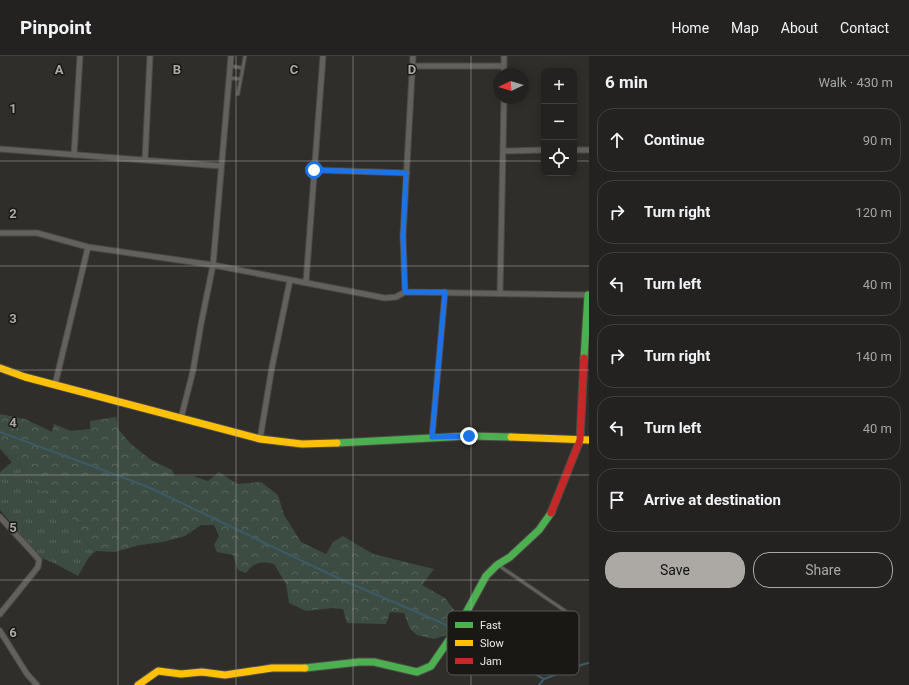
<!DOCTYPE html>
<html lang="en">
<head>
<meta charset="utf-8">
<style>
	body { margin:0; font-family:Roboto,sans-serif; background:#2c2a29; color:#f1f3f6 }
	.controls { position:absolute; right:12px; top:12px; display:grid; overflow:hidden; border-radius:8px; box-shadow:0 2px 10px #0003 }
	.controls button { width:36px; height:36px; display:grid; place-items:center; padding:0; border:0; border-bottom:1px solid #413f3e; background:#242220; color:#f1f3f6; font:20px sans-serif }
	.compass { position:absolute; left:493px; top:12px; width:36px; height:36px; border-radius:50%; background:#242220; box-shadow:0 2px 10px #0003; rotate:266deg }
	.stop { position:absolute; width:12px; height:12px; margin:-9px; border:3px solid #1a73e8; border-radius:50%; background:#fff }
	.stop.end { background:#1a73e8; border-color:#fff; box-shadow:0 1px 4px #0008 }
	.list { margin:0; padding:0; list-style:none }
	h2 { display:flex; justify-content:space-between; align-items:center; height:52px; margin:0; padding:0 16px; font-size:17px }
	h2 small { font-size:13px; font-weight:400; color:#a3a4a5 }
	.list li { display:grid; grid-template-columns:26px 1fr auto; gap:12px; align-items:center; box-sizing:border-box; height:64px; margin:0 8px 8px; padding:0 8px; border:1px solid #413f3e; border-radius:16px }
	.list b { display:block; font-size:15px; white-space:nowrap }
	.list em { font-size:13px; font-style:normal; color:#a3a4a5 }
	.actions { display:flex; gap:8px; padding:12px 16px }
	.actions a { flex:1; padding:9px 0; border:1px solid #aca9a5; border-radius:16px; text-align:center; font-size:14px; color:#aca9a5 }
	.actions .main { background:#aca9a5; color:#111 }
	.icon { flex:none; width:22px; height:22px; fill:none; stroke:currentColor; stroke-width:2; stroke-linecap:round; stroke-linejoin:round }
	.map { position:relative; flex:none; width:589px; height:629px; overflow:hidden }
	header { display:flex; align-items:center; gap:24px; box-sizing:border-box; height:56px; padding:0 20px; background:#242220; border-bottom:1px solid #413f3e }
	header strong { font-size:19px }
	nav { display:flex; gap:22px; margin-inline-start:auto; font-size:14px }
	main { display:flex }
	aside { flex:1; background:#242220 }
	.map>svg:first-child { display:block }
	.grass { fill:url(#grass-tufts) }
	.forest { fill:url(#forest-crowns) }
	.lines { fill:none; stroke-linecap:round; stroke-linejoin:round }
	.stream { stroke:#3c5b67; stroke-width:2 }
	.lane-casing { stroke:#4c4946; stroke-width:4.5 }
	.street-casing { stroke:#4c4946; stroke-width:7 }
	.fast-casing { stroke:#4c4946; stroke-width:9 }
	.slow-casing { stroke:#4c4946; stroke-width:9 }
	.jam-casing { stroke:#4c4946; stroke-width:9 }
	.lane { stroke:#63615e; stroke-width:2.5 }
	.street { stroke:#63615e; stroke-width:5 }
	.fast { stroke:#4caf50; stroke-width:7 }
	.slow { stroke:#ffc107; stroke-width:7 }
	.jam { stroke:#c62828; stroke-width:7 }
	.route { stroke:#1a73e8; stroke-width:5 }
	.grid { fill:none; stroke:#aca9a5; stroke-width:1; stroke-opacity:0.55 }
	.key { fill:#191814; stroke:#595753; stroke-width:1 }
	.key-label { font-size:11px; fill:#eeebe6 }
	.grid-label { font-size:13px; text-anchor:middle; font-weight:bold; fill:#aca9a5; stroke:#191814; stroke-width:3; stroke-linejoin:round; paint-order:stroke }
</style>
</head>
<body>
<header>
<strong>Pinpoint</strong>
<nav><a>Home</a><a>Map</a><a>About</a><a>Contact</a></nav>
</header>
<main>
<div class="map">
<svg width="589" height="629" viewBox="0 0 589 629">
	<defs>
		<pattern id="grass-tufts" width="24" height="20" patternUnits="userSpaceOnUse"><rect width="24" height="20" fill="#3c4c42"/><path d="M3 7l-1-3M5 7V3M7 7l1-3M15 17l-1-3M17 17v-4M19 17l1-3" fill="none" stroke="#58665d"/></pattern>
		<pattern id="forest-crowns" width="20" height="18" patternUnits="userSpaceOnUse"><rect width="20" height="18" fill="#3c4c42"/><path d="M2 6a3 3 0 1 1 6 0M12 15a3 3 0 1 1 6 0" fill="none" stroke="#58665d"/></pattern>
	</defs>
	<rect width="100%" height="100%" fill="#302e2b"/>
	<!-- grass -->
	<path class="grass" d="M1,394L19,407L44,440L67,447L70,459L88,490L96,495L89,501L78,520L54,507L41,502L0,454V416L12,406Z"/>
	<!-- forest -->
	<path class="forest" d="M0,358L25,363L52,376L54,368L71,375L90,373V365L116,361L118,373L131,388L151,404L172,414L175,420H193L208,425L219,416L237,428L261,426L278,439L284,459L301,486L326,498L333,486L343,480L373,498L434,513L422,529L445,542L457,558L451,569L449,578L434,583L417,579L410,573L404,557L390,556L386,568L347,567L343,553L333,552L306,555L289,547L286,528L274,508C261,505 254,506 246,517L238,514L233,499L217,496L214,489L219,480L214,469H201L185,480L163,486L140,489L115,496L96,495L88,490L70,459L67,448L44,440L19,407L0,393Z"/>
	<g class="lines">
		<!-- stream -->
		<path class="stream" d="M0,376L146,430L340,523L440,566L544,623
			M539,629L544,623L584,608L589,607"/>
		<!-- lane casing -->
		<g class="lane-casing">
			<path id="lane" d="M230,10L243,12
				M229,22L241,23
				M238,38L245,0
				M498,509L571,559"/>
		</g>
		<!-- street casing -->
		<g class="street-casing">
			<path id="street" d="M413,10H504
				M504,18V0
				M0,93L221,110
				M574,94H589
				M503,95L544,94
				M74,99L80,0
				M145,104L150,0
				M314,114L407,117
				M0,177H37L88,191L213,209L385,242L396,241L405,236L589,239
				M306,226L323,0
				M405,236L403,180L413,0
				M500,238L504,42
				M55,329L88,191
				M181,362L193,315L201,268L213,209L231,0
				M432,381L445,236
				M260,383L272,311L290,224
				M0,461L34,498L39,504L38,511L0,558
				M0,575L27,618L37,629"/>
		</g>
		<!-- fast casing -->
		<g class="fast-casing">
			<path id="fast" d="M584,302L588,239
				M337,387L469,380L511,381
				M305,612L359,606H374L417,616L431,610L460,568L486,520L497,509L510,501L539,474L551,457"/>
		</g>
		<!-- slow casing -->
		<g class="slow-casing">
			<path id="slow" d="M0,312L25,321L260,383L302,388L337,387
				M511,381L589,384
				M138,629L158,615L181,618L202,616L225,619L272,612H305"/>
		</g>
		<!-- jam casing -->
		<g class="jam-casing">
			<path id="jam" d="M551,457L580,384L584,302"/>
		</g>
		<!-- lane -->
		<use href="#lane" class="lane"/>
		<!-- street -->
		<use href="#street" class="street"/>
		<!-- fast -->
		<use href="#fast" class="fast"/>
		<!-- slow -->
		<use href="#slow" class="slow"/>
		<!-- jam -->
		<use href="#jam" class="jam"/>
	</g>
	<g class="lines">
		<!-- route -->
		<path class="route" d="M314,114L406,117L403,180L405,236H445L432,381L469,380"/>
	</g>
	<!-- grid -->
	<path class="grid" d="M118,0V629M236,0V629M353,0V629M471,0V629M0,105H544M574,105H589M0,210H589M0,314H589M0,419H589M0,524H589"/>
	<!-- legend -->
	<rect x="447" y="555" width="132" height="64" rx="6" class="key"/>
	<rect x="455" y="566" width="18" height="6" fill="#4caf50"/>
	<rect x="455" y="584" width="18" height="6" fill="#ffc107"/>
	<rect x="455" y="602" width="18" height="6" fill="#c62828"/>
	<g class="key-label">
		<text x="480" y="573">Fast</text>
		<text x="480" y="591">Slow</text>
		<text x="480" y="609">Jam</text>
	</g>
	<g class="grid-label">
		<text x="59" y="18">A</text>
		<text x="177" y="18">B</text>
		<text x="294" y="18">C</text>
		<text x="412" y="18">D</text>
		<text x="13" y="57">1</text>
		<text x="13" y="162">2</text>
		<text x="13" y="267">3</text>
		<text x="13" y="371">4</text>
		<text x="13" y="476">5</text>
		<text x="13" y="581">6</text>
	</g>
</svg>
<div class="controls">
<button>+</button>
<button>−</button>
<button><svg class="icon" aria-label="locate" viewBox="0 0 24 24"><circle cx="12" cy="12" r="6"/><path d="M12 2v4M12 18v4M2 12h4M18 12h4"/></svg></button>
</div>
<svg class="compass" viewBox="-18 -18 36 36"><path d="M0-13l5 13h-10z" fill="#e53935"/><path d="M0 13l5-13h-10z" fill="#a3a4a5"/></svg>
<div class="stop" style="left:314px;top:114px"></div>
<div class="stop end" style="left:469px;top:380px"></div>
</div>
<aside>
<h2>6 min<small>Walk · 430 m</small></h2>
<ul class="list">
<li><svg class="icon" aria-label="ahead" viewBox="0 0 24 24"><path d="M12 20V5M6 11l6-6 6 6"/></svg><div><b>Continue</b></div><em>90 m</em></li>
<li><svg class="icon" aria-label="right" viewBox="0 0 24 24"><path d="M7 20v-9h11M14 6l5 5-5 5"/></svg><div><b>Turn right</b></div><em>120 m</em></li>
<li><svg class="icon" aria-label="left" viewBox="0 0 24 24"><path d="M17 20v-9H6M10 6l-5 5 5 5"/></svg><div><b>Turn left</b></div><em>40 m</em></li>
<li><svg class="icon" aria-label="right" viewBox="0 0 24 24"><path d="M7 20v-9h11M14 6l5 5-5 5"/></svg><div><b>Turn right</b></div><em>140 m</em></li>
<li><svg class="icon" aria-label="left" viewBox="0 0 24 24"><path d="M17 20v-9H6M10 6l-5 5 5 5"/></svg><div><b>Turn left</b></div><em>40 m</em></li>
<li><svg class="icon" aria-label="arrive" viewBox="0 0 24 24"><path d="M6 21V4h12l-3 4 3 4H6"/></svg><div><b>Arrive at destination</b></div></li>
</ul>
<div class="actions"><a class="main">Save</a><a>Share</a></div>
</aside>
</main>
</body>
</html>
